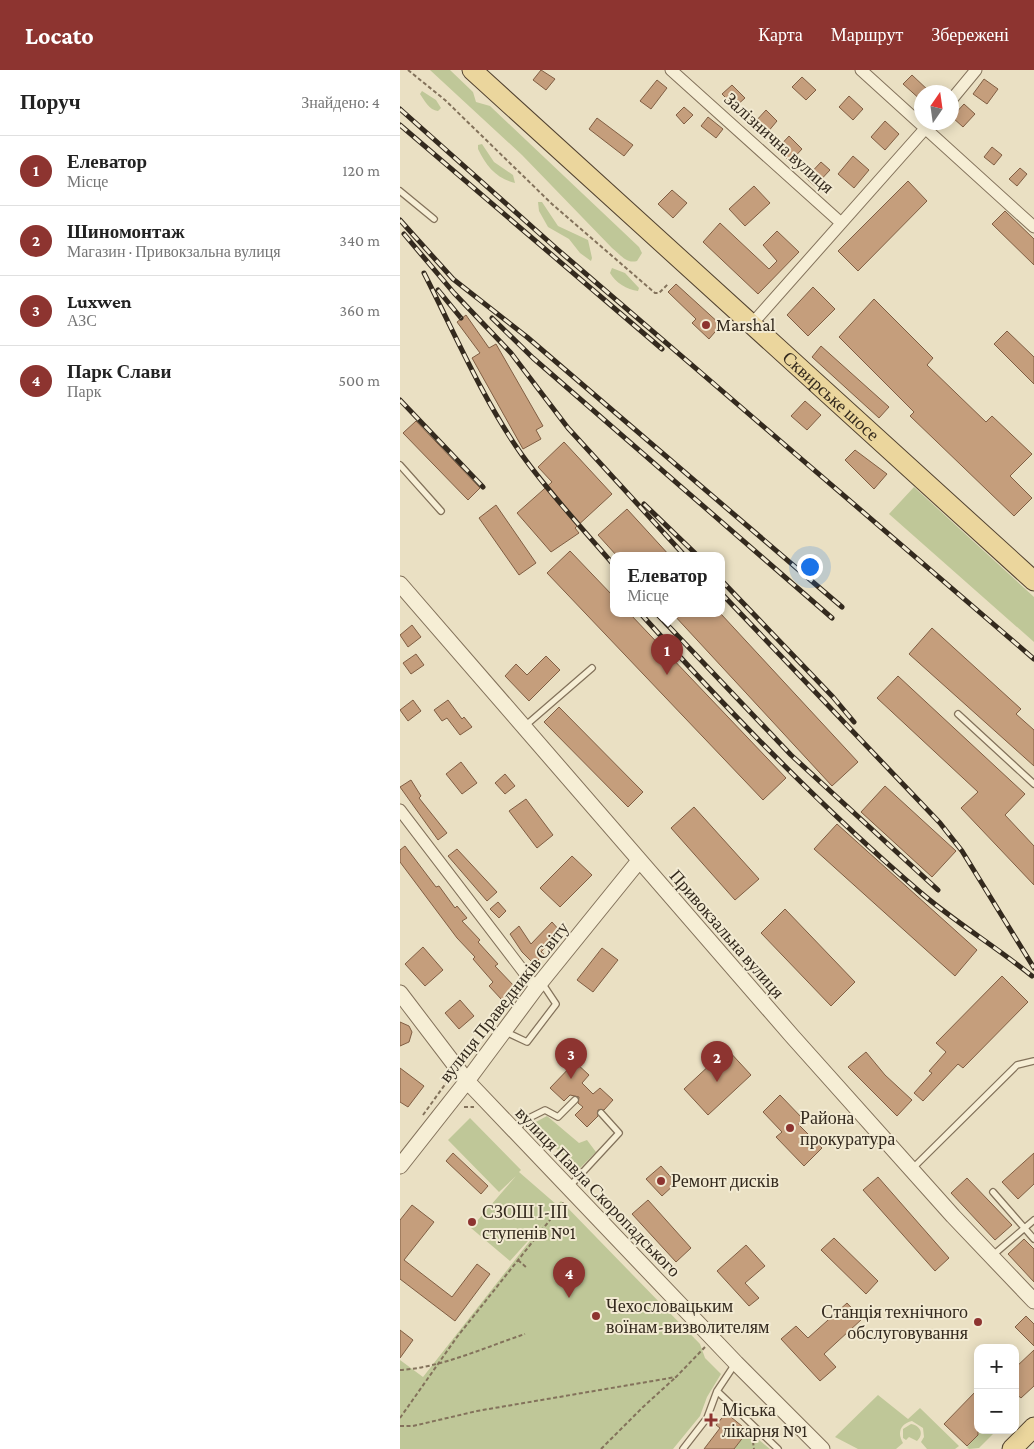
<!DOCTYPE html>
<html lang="uk">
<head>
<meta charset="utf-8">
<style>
	body { margin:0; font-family:"Crimson Pro",serif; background:#f2f2f2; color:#222 }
	.controls { position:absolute; right:15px; bottom:15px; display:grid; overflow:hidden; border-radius:10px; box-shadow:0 2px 12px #0003 }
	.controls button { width:45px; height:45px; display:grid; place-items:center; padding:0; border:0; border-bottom:1px solid #e0e0e0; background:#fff; color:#222; font:25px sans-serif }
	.compass { position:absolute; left:514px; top:15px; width:45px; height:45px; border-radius:50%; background:#fff; box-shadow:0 2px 12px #0003; rotate:13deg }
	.you { position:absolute; left:409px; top:496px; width:18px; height:18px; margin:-12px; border:4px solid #fff; border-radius:50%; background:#1a73e8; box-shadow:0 0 0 8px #1a73e833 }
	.badge { display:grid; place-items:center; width:32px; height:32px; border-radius:50%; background:#8d3430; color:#fff; font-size:16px; font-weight:700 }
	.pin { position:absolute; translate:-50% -41px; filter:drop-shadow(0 1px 2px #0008) }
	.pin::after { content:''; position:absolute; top:26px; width:18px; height:15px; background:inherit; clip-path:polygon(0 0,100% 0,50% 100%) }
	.popup { position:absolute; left:210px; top:482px; width:115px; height:65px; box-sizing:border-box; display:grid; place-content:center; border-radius:10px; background:#fff; filter:drop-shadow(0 1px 4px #0005); font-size:16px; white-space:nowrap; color:#767676 }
	.popup b { font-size:19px; color:#222 }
	.popup::after { content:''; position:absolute; left:50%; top:100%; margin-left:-10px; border:10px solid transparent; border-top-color:#fff }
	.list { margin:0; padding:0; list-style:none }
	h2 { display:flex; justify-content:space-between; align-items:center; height:65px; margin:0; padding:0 20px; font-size:21px }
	h2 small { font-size:16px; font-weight:400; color:#767676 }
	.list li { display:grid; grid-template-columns:32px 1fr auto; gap:15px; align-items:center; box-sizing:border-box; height:70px; padding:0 20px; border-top:1px solid #e0e0e0 }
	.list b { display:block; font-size:19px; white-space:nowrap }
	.list p { margin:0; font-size:16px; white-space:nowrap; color:#767676 }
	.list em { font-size:16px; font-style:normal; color:#767676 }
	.map { position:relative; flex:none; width:634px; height:1379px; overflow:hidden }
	header { display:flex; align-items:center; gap:30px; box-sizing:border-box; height:70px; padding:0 25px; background:#8d3430; color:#fff }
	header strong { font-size:24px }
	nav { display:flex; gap:28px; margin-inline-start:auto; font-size:18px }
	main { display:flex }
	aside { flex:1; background:#fff }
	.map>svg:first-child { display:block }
	.green { fill:#bfc798 }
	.building { fill:#c59e7c; stroke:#805e43 }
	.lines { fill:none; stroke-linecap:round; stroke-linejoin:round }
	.service-casing { stroke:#83725b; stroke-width:8 }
	.minor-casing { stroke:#83725b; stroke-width:13 }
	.tertiary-casing { stroke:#83725b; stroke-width:17 }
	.primary-casing { stroke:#51412f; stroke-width:21 }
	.path { stroke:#83725b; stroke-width:2; stroke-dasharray:4 2.5; stroke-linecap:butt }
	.service { stroke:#f6eed5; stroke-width:5.5 }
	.minor { stroke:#f6eed5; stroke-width:11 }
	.tertiary { stroke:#f6eed5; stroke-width:15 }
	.primary { stroke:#ebd69d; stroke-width:19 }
	.rail-casing { stroke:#342a1e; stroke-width:5 }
	.rail { stroke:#f2ead2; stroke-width:3; stroke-dasharray:9; stroke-linecap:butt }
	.poi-dot { fill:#8d3430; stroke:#f2ead2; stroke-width:2 }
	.labels { text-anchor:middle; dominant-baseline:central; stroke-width:4; stroke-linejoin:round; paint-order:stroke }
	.street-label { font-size:18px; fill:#342a1e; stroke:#f2ead2 }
	.poi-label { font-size:18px; fill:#342a1e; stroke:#f2ead2; text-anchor:start }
</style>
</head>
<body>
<header>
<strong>Locato</strong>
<nav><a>Карта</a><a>Маршрут</a><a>Збережені</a></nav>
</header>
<main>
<aside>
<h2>Поруч<small>Знайдено: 4</small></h2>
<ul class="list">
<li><span class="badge">1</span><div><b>Елеватор</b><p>Місце</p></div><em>120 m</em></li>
<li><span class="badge">2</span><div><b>Шиномонтаж</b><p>Магазин · Привокзальна вулиця</p></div><em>340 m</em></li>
<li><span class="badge">3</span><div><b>Luxwen</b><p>АЗС</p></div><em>360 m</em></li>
<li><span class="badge">4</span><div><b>Парк Слави</b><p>Парк</p></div><em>500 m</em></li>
</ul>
</aside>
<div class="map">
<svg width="634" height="1379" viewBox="0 0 634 1379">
	<rect width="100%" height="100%" fill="#eae0c3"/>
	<!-- green -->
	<path class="green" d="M30,0H50L73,22L76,32L90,36L239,177L242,183L237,191C226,194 220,184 212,178L122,85Z
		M22,21L36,30L41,38L38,41C29,40 25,31 20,24Z
		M82,74L94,92L113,105L115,113C97,109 86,96 78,79V75Z
		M138,132H142L158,156L188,170L192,188L191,191L180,183L169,169L148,157L139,141Z
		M212,198L225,203L239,218L238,221C227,220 215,212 210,203Z
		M514,417L634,527V572L489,444Z
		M147,1046L179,1073L187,1070L196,1082L178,1100L132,1054Z
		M70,1048L121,1100L119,1102L157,1135L161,1131L300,1274L305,1288L321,1304L307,1327L300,1346L273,1379H0V1290L23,1307L144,1153L110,1191L71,1158L116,1106L99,1122L48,1070Z
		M478,1325L508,1349L520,1338L559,1376L555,1379H527L521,1372L524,1367L523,1358L512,1351C500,1354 497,1363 503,1373L496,1379H458L435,1367Z
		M511,1354C521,1356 524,1364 517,1371L509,1367L506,1370L503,1368V1359Z
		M582,1360H597L579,1378L569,1379L567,1377Z
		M348,1361L370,1379H334Z"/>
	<!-- building -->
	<path class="building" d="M141,0L155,9L146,20L133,10Z
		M512,5L530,22H522V31L503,14Z
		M402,7L416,20L406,30L392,17Z
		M584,9L598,19L587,34L573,24Z
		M257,10L267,18L251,39L240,31Z
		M332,15L345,28L335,37L322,24Z
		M449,26L463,39L453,50L439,37Z
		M564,34L575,44L563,57L552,47Z
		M284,37L293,45L284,54L276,45Z
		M366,40L377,51L367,63L355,52Z
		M308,47L323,59L316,68L301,56Z
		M197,48L233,75L224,86L189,59Z
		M485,51L499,64L485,80L471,67Z
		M389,66L402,79L390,92L377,79Z
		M592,77L602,85L594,95L584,87Z
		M453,86L469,100L454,118L438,104Z
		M421,92L430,100L415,116L406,108Z
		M620,98L627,104L617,116L609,109Z
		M508,111L527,131L458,201L438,181Z
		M354,116L370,133L345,156L329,139Z
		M272,120L287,133L273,148L258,134Z
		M605,141L634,169V195L592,154Z
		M320,153L369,199L377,191L363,175L377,161L399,182L358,224L303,172Z
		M276,214L321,255L309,269L292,253L296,249L268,222Z
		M413,217L435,239L408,266L387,245Z
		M474,229L533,288L527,295L586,352L592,346L632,384L610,406L632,428L614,446L510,346L514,342L439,267Z
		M66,245L89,278L96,274L143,356L136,360L141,369L123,379L72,288L80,283L57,252Z
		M607,261L634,287V314L594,274Z
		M421,276L489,337L479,348L412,287Z
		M405,331L421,345L407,360L391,346Z
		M16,351L80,418L68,430L3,363Z
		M164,372L212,424L175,458L179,463L151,482L117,443L152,412L138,397Z
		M455,380L487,404L474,419L445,390Z
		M96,435L136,493L119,505L79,448Z
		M227,439L270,486H217L198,465Z
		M170,481L213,526V544H230L386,708L363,730L147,503Z
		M273,544H321L458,692L432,716Z
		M12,555L21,567L8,577L0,565Z
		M532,558L621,639L616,644L634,660V696L509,584Z
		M16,584L24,595L11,604L3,593Z
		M146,586L160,600L129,631L105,606L116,594L127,605Z
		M498,606L625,724L605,745L634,776V815L561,738L578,722L477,628Z
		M13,630L21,641L8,651L0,640Z
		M48,630L62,649L64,647L72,657L60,665L47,648L42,651L34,640Z
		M159,637L243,722L228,737L144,652Z
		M61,692L77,713L62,724L46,704Z
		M105,704L115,716L105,724L95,713Z
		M11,710L21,726L19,728L47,763L38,770L0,717Z
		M485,716L556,781L532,807L461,742Z
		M126,729L153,765L137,778L109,741Z
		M294,737L359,809L335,830L271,758Z
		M437,754L577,880L555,906L414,779Z
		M5,776L36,817L39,816L55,838L57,836L67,848L62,851L80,870L78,872L98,894L95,896L115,917L102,930L89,916L93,912L73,889L75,887L57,868L0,792V780Z
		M57,779L97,822L87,831L48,786Z
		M172,786L192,805L160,837L140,818Z
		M98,832L106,841L99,848L90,839Z
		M385,839L455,912L431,936L361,863Z
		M152,852L160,861L141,882L144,884L134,894L122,882L110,864L119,856L131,874Z
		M23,877L43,900L25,916L5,894Z
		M202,878L218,890L193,922L177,910Z
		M602,906L628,932L563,998L558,994L523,1031L514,1023L532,1003L529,1001L546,982L536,973Z
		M60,930L74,946L59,959L45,943Z
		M0,952L9,956L12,962L9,972L0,976Z
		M327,979L351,1005L308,1045L284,1019Z
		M466,982L485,1005L512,1030L497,1046L448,997Z
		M175,992L189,1005L182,1013L193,1024L200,1018L213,1030L204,1040H198V1046L187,1057L175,1045L183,1037L178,1033L179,1027L170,1025L164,1031L150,1018Z
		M0,998L24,1016L8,1037L0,1032Z
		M380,1025L403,1049L398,1054L422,1078L404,1096L376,1067L382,1062L363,1042Z
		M53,1083L88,1116L81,1124L46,1091Z
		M634,1083V1114L618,1129L602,1112Z
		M261,1096L276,1113L262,1126L246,1109Z
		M478,1107L549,1188L535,1201L463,1120Z
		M567,1108L612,1155L595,1170L551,1123Z
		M248,1130L291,1178L276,1192L232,1144Z
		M12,1135L34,1152L4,1190L52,1227L77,1194L90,1204L55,1251L0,1209V1150Z
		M434,1168L478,1211L466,1224L421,1180Z
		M624,1169L634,1179V1212L608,1184Z
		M346,1175L365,1196L345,1213L359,1228L349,1236L317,1201Z
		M447,1233L462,1249L424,1284L436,1297L420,1311L381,1269L396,1256L408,1268Z
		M626,1246L634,1254V1276L615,1257Z
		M0,1260L13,1270L0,1288Z
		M634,1280V1316L621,1328L615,1323V1298Z
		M578,1319V1365L567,1376L544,1354Z
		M326,1343L348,1361L334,1379H304L320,1358L316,1355Z"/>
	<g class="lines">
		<!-- service casing -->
		<g class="service-casing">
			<path id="service" d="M0,121L34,149
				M0,395L41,441
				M558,644L634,714
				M125,656L192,598
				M106,962L127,972L156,934L142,913
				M116,1060L125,1050L145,1040L158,1047L175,1030
				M513,1098L617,995L634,991
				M169,1117L219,1063L201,1043
				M593,1122L634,1169
				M592,1186L634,1150
				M317,1321L378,1379
				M283,1379L307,1348L317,1321L335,1294"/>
		</g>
		<!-- minor casing -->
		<g class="minor-casing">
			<path id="minor" d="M271,0L440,152
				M461,0L634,157
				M552,29L576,0
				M351,255L531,52
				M0,740L136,918"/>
		</g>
		<!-- tertiary casing -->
		<g class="tertiary-casing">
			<path id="tertiary" d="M0,514L392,966L553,1146L634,1231
				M0,923L67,1011L336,1293L422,1379
				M0,1096L67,1011L136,918L238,792"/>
		</g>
		<!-- primary casing -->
		<g class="primary-casing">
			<g id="primary">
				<path id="s1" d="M72,0L634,511"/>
				<path d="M612,1379L634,1357"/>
			</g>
		</g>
		<!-- path -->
		<path class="path" d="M8,0L45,30L152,134L255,223H259L268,214
			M64,1037H74
			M23,1045L49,1009
			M118,1190L127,1198
			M0,1300C40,1298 86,1277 125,1264
			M0,1348L57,1267L165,1131
			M0,1356H13L77,1341L276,1307L305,1277
			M352,1365L354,1379
			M201,1379L243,1337L276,1307"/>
		<!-- service -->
		<use href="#service" class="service"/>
		<!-- minor -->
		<use href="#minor" class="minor"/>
		<!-- tertiary -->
		<use href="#tertiary" class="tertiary"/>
		<!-- primary -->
		<use href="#primary" class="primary"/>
		<!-- rail casing -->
		<g class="rail-casing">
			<path id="rail" d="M0,39L157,179L634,589
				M0,55L262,279
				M0,150L53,209L127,267L442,537
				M4,164L54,223L111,283L168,358L285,486
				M24,203C55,264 83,330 122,385C150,424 182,458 213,494
				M38,220L61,248
				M92,248L133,288L432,548
				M0,330L83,417
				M244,434L298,486
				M321,510L433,627L454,652
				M321,523L540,753L562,781L634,898
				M241,544C328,641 420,736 520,822C555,852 595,876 632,906
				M257,544L391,685L538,820"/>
		</g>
		<!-- rail -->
		<use href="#rail" class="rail"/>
	</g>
	<!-- markers -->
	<g class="poi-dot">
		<circle cx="306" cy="255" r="5"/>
		<circle cx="390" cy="1058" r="5"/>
		<circle cx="261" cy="1111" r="5"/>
		<circle cx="72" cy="1152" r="5"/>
		<circle cx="196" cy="1246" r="5"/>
		<circle cx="578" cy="1252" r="5"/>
		<path d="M308.5 1342.5h5v5h5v5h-5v5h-5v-5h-5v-5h5z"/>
	</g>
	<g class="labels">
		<!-- street labels -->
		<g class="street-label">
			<text transform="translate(379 73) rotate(42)">Залізнична вулиця</text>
			<text stroke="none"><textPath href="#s1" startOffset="485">Сквирське шосе</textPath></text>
			<text transform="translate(327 864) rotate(49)">Привокзальна вулиця</text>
			<text transform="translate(104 932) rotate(-52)">вулиця Праведників Світу</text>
			<text transform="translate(198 1122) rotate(46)">вулиця Павла Скоропадського</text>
		</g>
		<!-- poi labels -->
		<g class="poi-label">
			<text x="316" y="255">Marshal</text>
			<text x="400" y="1048">Района<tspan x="400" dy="21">прокуратура</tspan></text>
			<text x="271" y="1111">Ремонт дисків</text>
			<text x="82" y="1142">СЗОШ І-ІІІ<tspan x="82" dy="21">ступенів №1</tspan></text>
			<text x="206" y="1236">Чехословацьким<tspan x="206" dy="21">воїнам-визволителям</tspan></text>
			<text x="568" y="1242" text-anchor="end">Станція технічного<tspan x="568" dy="21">обслуговування</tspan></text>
			<text x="322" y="1340">Міська<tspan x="322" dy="21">лікарня №1</tspan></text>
		</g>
	</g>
</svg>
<div class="controls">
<button>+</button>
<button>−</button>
</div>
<svg class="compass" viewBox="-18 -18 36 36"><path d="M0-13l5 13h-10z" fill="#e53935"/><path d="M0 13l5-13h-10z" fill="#767676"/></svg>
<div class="you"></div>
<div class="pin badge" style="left:267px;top:605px">1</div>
<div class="popup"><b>Елеватор</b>Місце</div>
<div class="pin badge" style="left:317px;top:1012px">2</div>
<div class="pin badge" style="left:171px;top:1009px">3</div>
<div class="pin badge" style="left:169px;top:1228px">4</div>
</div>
</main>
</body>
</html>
